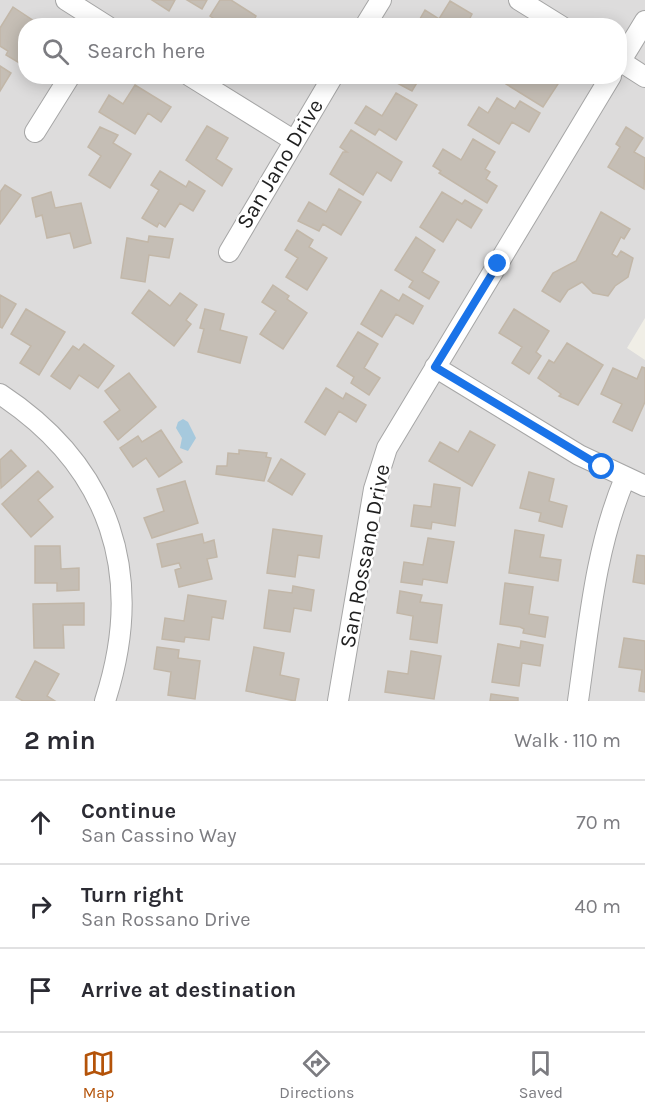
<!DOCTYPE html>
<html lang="en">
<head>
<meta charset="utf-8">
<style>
	body { margin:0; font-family:Karla,sans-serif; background:#f7f7f7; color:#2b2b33 }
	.stop { position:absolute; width:18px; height:18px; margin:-14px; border:4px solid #1a73e8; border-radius:50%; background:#fff }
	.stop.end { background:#1a73e8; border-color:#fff; box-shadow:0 2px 6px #0008 }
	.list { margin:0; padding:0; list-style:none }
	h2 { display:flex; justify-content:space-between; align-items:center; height:78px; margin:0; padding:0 24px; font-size:26px }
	h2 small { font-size:20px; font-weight:400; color:#7c7c81 }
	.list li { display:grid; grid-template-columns:39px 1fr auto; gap:18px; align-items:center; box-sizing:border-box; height:84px; padding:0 24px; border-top:2px solid #e1e1e2 }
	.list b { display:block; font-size:22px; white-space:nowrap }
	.list p { margin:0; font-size:20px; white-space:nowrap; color:#7c7c81 }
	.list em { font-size:20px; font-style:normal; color:#7c7c81 }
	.icon { flex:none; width:33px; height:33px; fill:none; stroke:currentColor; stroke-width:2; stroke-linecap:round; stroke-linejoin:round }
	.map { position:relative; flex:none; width:645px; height:701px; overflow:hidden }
	.search { position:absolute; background:#fff; box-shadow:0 3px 15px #0003; left:18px; right:18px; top:18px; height:66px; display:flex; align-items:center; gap:15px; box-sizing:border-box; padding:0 21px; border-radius:24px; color:#7c7c81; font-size:22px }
	.sheet { height:330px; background:#fff }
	nav { display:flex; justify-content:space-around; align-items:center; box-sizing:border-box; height:84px; border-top:2px solid #e1e1e2; background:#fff; font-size:16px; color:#7c7c81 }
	nav a { display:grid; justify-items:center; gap:3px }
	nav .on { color:#b45309 }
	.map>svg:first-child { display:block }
	.residential { fill:#dddcdc; fill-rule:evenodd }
	.water { fill:#a6c9dd }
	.building { fill:#c5beb5; stroke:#c2b7a8; stroke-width:1.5 }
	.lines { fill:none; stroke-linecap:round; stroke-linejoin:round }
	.street-casing { stroke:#a6a6a6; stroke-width:22 }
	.street { stroke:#fff; stroke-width:20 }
	.route { stroke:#1a73e8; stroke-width:8 }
	.labels { text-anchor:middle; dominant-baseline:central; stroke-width:5; stroke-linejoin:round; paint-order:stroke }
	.street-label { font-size:22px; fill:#1f1f1f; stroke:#fff }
</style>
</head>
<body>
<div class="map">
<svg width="645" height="701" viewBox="0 0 645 701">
	<rect width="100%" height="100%" fill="#f0eee6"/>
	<!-- residential -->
	<path class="residential" d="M0,0H645V318L627,348L645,360V701H0ZM26,26H620V76H26Z"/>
	<!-- water -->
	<path class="water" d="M183,419L188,422L196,438L188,451L180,448L182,438L176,428L178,422Z"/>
	<!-- building -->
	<path class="building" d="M152,0H175L169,11Z
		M187,0H207L202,9Z
		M220,0H231L256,16L251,26H225L210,16Z
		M450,1L472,14L466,26H416L425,10L439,19Z
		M13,7L34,21L31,26H26V34L21,40L26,43V67L6,55L8,51L0,46V28Z
		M0,66L11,73L0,91Z
		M384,76H421L412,91Z
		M511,76H547L558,84L543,107L506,84Z
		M135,85L171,107L161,122L148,113L135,134L99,112L109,95L123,104Z
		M396,93L417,105L396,140L379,129L375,135L355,123L366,106L382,116Z
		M497,98L515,109L520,101L540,113L529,132L512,122L499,144L468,125L479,107L488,113Z
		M207,126L228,138L216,159L232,169L222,186L186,160Z
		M100,127L118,135L113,143L131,154L110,188L89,175L101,156L88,147Z
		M626,127L643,138L634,152L645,158L644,189L608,167L620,147L616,144Z
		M351,130L402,162L391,181L377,172L363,195L330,174L343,152H347L340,147Z
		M473,139L495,152L485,169L490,172L486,179L497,186L487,203L439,173L441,171L433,166L443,149L461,160Z
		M160,171L186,187L189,181L205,191L193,211L180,203L165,227L159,223L157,227L142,218L159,190L151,185Z
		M5,185L21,195L0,224V192Z
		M339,189L361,202L341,235L323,224L319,231L298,221L309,202L326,212Z
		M51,192L55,208L81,203L91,243L74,248L70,233L47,238L42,215L36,217L32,198Z
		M442,192L462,204L465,200L482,210L471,228L457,219L443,242L420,227Z
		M601,212L630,229L624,239L621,237L612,254L617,257L621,251L633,258L628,277L615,286L608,296L593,293L582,282L568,290L560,302L542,291L553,273L576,261Z
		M297,230L313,240L309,247L327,258L307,290L286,277L298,258L285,250Z
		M149,236L173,239L169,258L149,255L145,282L121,278L127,238L148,242Z
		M416,237L435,250L422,272L439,282L429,299L409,287L413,281L395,270Z
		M273,285L289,296L287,299L307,313L283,349L260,334L276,311L262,302Z
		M149,290L170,306L180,293L197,305L186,320L191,324L174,346L132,313Z
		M381,290L399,301L403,294L423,306L413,324L396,314L382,337L361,324Z
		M0,295L16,304L2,328L0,327Z
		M26,309L65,332L39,375L20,363L31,346L11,334Z
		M205,309L224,314L220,330L247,337L240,363L198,352L204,329L200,328Z
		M514,309L549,331L536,352L541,356L529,374L512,363L522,347L499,333Z
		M358,332L378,344L364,368L380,378L369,395L351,383L354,377L337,366Z
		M567,343L603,365L578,405L559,396L561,394L538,378L549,360L554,363Z
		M84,344L114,366L98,388L79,375L70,389L51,376L73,346L79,350Z
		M642,367L645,368V402L632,431L613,422L622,404L601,394L613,368L637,379Z
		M129,373L156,407L118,440L104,422L120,410L105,391Z
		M326,388L343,399L346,393L366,405L356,422L339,411L325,435L305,422Z
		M161,430L182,462L159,477L146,458L133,467L120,448L138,436L142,442Z
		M470,431L495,445L472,486L429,461L440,442L458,452Z
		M11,450L26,466L1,488L0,460Z
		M239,450L267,453L266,457L271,458L264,481L216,474L217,466H227L228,453L239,454Z
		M281,459L305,474L292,495L268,481Z
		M38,471L53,487L38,500L53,517L31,537L2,504Z
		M529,472L554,479L549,501L567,506L562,527L539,521L541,513L520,508Z
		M185,481L198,523L152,538L144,518L164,511L157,489Z
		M434,484L460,488L455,526L432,522L431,529L411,526L414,505L431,507Z
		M273,529L322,536L319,558L298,555L295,577L267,573Z
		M515,530L544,535L540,557L561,560L558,581L509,573Z
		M202,534L204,543L214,540L217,557L207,559L212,579L179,587L175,570L181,568L179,563L162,567L157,544Z
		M428,538L454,542L447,583L423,579L422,585L401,582L404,562L423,565Z
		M35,546H60L61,569L79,568V590L57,591V583H35Z
		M637,555L645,556V584L633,582Z
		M505,583L533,587L529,614L548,617L545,637L523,633L524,629L520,627L500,624Z
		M293,586L314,590L311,611L294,608L290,632L264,628L269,590L292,593Z
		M400,591L422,595L420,602L442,605L437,643L410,639L413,616L397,613Z
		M188,595L226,601L223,619L212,617L209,640L185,637L184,642L162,639L165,618L184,621Z
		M84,603V625H63L64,648H34L33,604Z
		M624,638L645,641V692L639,691L642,670L619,667Z
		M521,641L543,645L540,666L522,663L519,686L492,682L498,644L520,648Z
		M157,647L179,650L178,658L200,661L195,699L168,695L171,672L154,669Z
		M254,647L284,653L280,675L299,679L295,701L246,691Z
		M411,651L441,656L434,699L385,692L388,671L408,674Z
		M35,661L59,674L47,696L55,701H23L16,697Z
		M491,694L518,698V701H490Z"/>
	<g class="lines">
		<!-- street casing -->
		<g class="street-casing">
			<path id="street" d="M66,0L107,26
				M519,0L561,26
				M365,26L381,0
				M620,61L645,77
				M620,62L645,21
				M190,76L293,140
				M35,132L70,76
				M229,252L333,76
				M435,367L579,455L645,486
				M0,394C111,467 146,575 105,701
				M338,701L374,489L387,448L611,76
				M578,701C589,625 595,549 625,478"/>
		</g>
		<!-- street -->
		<use href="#street" class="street"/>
	</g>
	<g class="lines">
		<!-- route -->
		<path class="route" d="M498,264L435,367L602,467"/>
	</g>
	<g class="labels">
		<!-- street labels -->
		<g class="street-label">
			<text transform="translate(280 164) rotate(-59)">San Jano Drive</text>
			<text transform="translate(365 556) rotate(-79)">San Rossano Drive</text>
		</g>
	</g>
</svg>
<div class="stop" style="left:602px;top:467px"></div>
<div class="stop end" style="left:498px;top:264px"></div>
<div class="search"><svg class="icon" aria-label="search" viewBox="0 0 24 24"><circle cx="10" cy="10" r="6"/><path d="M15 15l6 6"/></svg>Search here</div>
</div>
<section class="sheet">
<h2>2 min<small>Walk · 110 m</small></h2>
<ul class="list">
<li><svg class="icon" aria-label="ahead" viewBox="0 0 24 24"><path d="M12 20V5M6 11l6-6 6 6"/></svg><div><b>Continue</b><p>San Cassino Way</p></div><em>70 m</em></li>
<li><svg class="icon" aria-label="right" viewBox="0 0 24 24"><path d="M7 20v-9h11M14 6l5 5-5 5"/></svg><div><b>Turn right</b><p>San Rossano Drive</p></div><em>40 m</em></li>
<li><svg class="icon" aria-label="arrive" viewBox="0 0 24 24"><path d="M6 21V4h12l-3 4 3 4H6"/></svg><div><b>Arrive at destination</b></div></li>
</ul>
</section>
<nav>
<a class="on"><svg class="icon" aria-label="map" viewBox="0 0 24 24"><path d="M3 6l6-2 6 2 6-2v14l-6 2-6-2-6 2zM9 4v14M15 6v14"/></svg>Map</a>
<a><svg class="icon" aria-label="directions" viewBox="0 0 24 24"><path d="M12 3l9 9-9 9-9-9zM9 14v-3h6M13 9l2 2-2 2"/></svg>Directions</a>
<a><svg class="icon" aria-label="saved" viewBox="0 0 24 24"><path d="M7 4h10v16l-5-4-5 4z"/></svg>Saved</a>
</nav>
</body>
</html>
